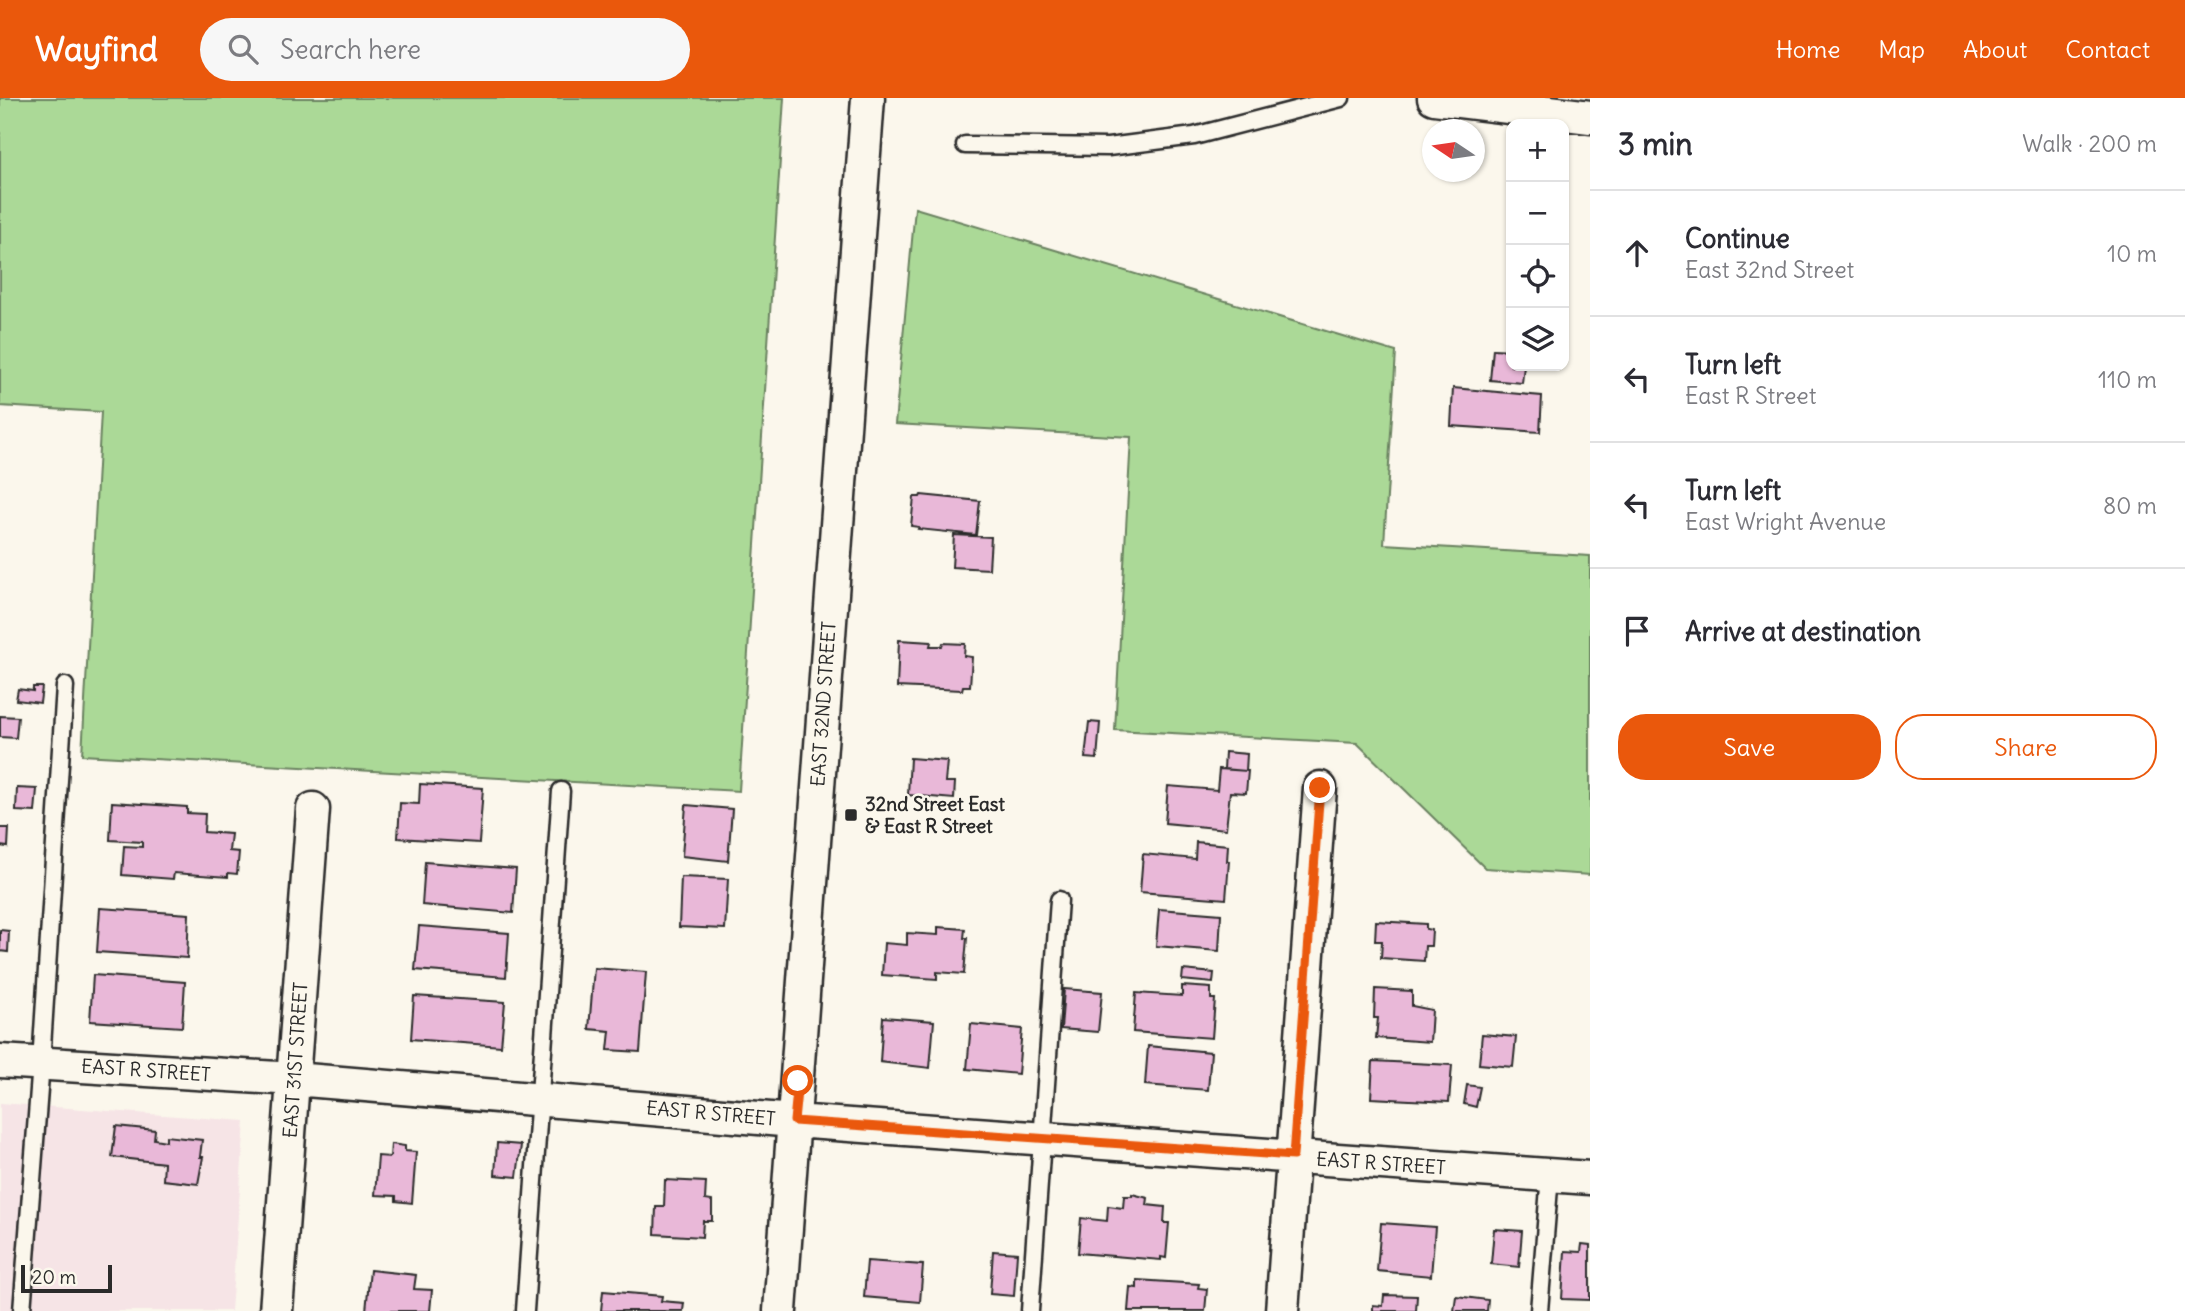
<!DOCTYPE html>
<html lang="en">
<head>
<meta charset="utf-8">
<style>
	body { margin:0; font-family:Delius,sans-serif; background:#f7f7f7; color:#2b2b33 }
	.controls { position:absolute; right:21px; top:21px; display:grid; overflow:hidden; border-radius:14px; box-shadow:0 2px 5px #0004 }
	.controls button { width:63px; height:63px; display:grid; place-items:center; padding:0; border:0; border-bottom:2px solid #e1e1e2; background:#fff; color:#2b2b33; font:35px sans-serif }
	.compass { position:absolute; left:1422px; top:21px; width:63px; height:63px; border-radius:50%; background:#fff; box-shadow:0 2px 5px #0004; rotate:283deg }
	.scale { position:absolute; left:21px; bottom:18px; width:91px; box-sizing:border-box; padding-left:7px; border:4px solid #2b2b2b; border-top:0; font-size:19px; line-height:24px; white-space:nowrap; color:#2b2b2b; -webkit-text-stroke:5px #fbf7ec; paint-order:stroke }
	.stop { position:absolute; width:21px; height:21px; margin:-16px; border:5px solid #ea580c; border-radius:50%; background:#fff }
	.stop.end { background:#ea580c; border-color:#fff; box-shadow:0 2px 7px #0008 }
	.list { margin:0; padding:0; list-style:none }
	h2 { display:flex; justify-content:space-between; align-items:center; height:91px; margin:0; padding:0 28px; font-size:30px }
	h2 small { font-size:23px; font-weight:400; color:#7c7c81 }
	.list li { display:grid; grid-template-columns:46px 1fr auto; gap:21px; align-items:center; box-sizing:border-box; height:126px; padding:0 28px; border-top:2px solid #e1e1e2 }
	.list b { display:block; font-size:26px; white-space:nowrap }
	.list p { margin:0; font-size:23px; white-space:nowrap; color:#7c7c81 }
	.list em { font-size:23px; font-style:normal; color:#7c7c81 }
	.actions { display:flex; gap:14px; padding:21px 28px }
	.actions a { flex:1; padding:16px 0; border:2px solid #ea580c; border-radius:28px; text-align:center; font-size:24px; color:#ea580c }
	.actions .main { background:#ea580c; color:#fff }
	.icon { flex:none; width:38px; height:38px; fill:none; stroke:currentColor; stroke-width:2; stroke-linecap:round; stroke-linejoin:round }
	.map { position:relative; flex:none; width:1590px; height:1213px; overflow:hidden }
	header { display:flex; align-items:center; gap:42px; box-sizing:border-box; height:98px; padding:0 35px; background:#ea580c; color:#fff }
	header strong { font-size:33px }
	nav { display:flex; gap:38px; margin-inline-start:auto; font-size:24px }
	.search { width:490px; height:63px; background:#f7f7f7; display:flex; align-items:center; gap:18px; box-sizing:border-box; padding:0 24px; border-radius:38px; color:#7c7c81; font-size:26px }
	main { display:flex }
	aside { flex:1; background:#fff }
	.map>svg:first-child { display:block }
	.built { fill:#f6e4e6 }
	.green { fill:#abd997; stroke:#6b8261; stroke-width:2 }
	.building { fill:#e9b8d8; stroke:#2b2b2b; stroke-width:2 }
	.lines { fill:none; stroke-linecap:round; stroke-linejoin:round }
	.lane-casing { stroke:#2b2b2b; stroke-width:21 }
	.street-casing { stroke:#2b2b2b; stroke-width:37 }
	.lane { stroke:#fbf7ec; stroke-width:16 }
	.street { stroke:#fbf7ec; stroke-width:32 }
	.route { stroke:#ea580c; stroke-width:9 }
	.poi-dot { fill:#2b2b2b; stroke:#fbf7ec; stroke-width:2.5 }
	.labels { text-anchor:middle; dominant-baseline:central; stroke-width:5; stroke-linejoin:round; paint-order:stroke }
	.street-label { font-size:19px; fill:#2b2b2b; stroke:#fbf7ec }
	.poi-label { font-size:19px; font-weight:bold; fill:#2b2b2b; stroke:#fbf7ec; text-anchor:start }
</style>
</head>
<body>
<header>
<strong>Wayfind</strong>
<div class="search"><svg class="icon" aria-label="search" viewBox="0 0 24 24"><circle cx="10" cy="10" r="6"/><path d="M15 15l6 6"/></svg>Search here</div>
<nav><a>Home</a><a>Map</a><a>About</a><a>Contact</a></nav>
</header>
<main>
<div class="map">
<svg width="1590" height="1213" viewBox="0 0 1590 1213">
	<rect width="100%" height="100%" fill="#fbf7ec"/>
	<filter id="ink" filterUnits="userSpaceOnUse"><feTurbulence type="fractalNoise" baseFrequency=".0143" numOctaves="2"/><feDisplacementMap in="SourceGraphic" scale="14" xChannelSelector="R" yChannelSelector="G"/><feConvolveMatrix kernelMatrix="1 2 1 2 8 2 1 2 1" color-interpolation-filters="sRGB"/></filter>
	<g filter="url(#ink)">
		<!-- built -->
		<path class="built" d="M0,1005L245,1023L231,1213H0Z"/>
		<!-- green -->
		<path class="green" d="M0,0H784L739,693L82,657L101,314L0,308Z
			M915,110L1396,254L1384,446L1590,458V777L1485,770L1357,645L1115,632L1131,339L895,326Z"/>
		<!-- building -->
		<path class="building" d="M1493,251L1511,252V268H1524L1522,285L1490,282Z
			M1453,290L1542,298L1540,334L1451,328Z
			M921,397L980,403L976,437L918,431L919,429L911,428L914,399H920Z
			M954,437L991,439L989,471L952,469Z
			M899,542L931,544L930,548H942L943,545L965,546L964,558L972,559L970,588H963L962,592L897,589Z
			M33,589H42L40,605L16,602L18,591L33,593Z
			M0,618L18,619L16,640L0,639Z
			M1089,624L1100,625L1097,661L1085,660Z
			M1225,654L1247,656L1246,673L1224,671Z
			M910,660L947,663L945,684H955L954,701L908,697Z
			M1219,671L1248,673L1246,695L1230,694L1226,731L1165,725L1168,688L1217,692Z
			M420,686L483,690L479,745L398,740L400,705L419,706Z
			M17,690L37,691L35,714L16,713Z
			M112,704L187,709V715L205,716L204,734L231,736L229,753L239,754L237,776L228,775V779L174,775L173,781L122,777L124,748L142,749V744L110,742Z
			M686,707L732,711L728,763L682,758Z
			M0,730H9L8,749L0,748Z
			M1196,744L1228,747L1227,763H1229L1226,801L1140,794L1143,756L1195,761Z
			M425,764L516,771L513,815L422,807Z
			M681,779L728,781L725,831L679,829Z
			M100,810L189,816L187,860L97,854Z
			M1159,811L1221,816L1219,853L1156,848Z
			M1376,823L1426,826V831L1432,832L1431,848H1425L1424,863L1381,860L1382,843H1375Z
			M419,828L509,835L506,879L415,872Z
			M938,829L965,831L964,840H967L964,876L937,874V881L882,877L884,845L907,847V835L938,837Z
			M0,832L9,833L8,854L0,853Z
			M594,870L646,874L640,954L608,952L610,933L589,931Z
			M1183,872L1214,875L1213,885L1182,882Z
			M93,877L185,884L182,929L90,923Z
			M1182,888L1211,890V901H1215L1212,940L1133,934L1136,895L1182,898Z
			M1064,891L1102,894L1098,934L1061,931Z
			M1375,891L1412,893V908L1432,912L1430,944L1376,940L1378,920H1374Z
			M414,898L505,904L501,948L411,941Z
			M883,919L934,923L930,970L880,964Z
			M971,926L1022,931L1018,976L967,971Z
			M1482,936L1516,939L1513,969L1479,966Z
			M1148,948L1211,954L1208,992L1145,987Z
			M1373,963L1452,967L1449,1004L1371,1000Z
			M1467,987L1480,989L1476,1009L1464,1006Z
			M116,1028L155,1032L154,1041L166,1043V1038L202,1042L200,1059H203L198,1086L163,1082L164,1065L112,1059Z
			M497,1045L521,1047L517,1079L495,1077Z
			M391,1046L405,1048V1053L416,1054L412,1105L396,1103V1098L375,1097L378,1058L390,1059Z
			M665,1082L706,1084L705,1102L712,1103V1123H703L702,1139L655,1136L656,1109H664Z
			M1132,1096L1148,1100L1147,1107L1165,1109L1164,1125H1169L1166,1160L1161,1159V1162L1078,1155L1081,1120L1107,1123L1108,1108L1123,1110L1124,1098H1132Z
			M1381,1125L1435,1129L1431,1178L1377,1173Z
			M1494,1131L1522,1133L1519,1169L1491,1166Z
			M1582,1146L1590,1147V1202L1562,1201L1565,1153L1581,1154Z
			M993,1153L1017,1155L1014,1198L990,1196Z
			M867,1163L923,1167L920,1204L864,1199Z
			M370,1172L416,1177L414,1191L432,1192L430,1213H366Z
			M1137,1182L1199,1186L1198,1190L1207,1191L1205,1213H1128L1130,1189L1137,1190Z
			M603,1193L662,1198L661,1203L684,1205L683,1213H601Z
			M1384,1197L1417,1198L1416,1213H1373V1207L1383,1208Z
			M1456,1198L1488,1202L1487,1213H1454Z"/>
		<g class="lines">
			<!-- lane casing -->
			<g class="lane-casing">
				<path id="lane" d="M965,47L1108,49L1194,38L1341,0
					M22,1213L41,965L65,588
					M525,1213L561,693
					M1030,1213L1059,802
					M1539,1213L1550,1077"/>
			</g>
			<!-- street casing -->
			<g class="street-casing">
				<path id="street" d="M1434,0L1590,19
					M0,963L294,981L794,1023L1590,1080
					M276,1213L313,711
					M780,1213C811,809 837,404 868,0
					M1282,1213L1320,690"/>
			</g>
			<!-- lane -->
			<use href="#lane" class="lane"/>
			<!-- street -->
			<use href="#street" class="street"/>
		</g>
	</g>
	<g class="lines" filter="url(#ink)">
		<!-- route -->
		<path class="route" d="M798,983L794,1023L1293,1058L1320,690"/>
	</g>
	<!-- markers -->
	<rect class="poi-dot" x="844" y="710" width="14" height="14" rx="3.5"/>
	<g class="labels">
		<!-- street labels -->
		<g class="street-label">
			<text transform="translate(823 606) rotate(-86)">EAST 32ND STREET</text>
			<text transform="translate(295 962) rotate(-86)">EAST 31ST STREET</text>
			<text transform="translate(146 972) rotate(4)">EAST R STREET</text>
			<text transform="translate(711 1015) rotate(5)">EAST R STREET</text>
			<text transform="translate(1381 1065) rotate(4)">EAST R STREET</text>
		</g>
		<!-- poi labels -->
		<g class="poi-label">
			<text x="865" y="706">32nd Street East<tspan x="865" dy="22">&amp; East R Street</tspan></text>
		</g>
	</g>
</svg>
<div class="controls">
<button>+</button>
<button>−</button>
<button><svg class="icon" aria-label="locate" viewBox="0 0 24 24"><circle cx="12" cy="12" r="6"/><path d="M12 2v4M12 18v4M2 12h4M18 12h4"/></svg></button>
<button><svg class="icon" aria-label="layers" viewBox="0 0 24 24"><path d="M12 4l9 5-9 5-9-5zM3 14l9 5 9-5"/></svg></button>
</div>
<svg class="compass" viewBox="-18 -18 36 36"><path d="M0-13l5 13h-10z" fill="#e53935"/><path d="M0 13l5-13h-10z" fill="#7c7c81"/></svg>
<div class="scale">20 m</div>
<div class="stop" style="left:798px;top:983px"></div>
<div class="stop end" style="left:1320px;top:690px"></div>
</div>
<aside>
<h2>3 min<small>Walk · 200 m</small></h2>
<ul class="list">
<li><svg class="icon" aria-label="ahead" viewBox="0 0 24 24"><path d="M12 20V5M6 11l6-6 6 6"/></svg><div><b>Continue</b><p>East 32nd Street</p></div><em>10 m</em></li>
<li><svg class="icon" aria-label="left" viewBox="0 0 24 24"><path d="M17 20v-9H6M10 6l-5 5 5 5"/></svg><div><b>Turn left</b><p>East R Street</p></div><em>110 m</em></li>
<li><svg class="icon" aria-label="left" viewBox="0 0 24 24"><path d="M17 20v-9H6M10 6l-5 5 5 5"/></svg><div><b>Turn left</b><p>East Wright Avenue</p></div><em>80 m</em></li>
<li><svg class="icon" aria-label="arrive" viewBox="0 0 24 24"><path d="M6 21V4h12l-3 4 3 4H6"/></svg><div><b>Arrive at destination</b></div></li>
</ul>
<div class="actions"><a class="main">Save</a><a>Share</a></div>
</aside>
</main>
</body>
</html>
